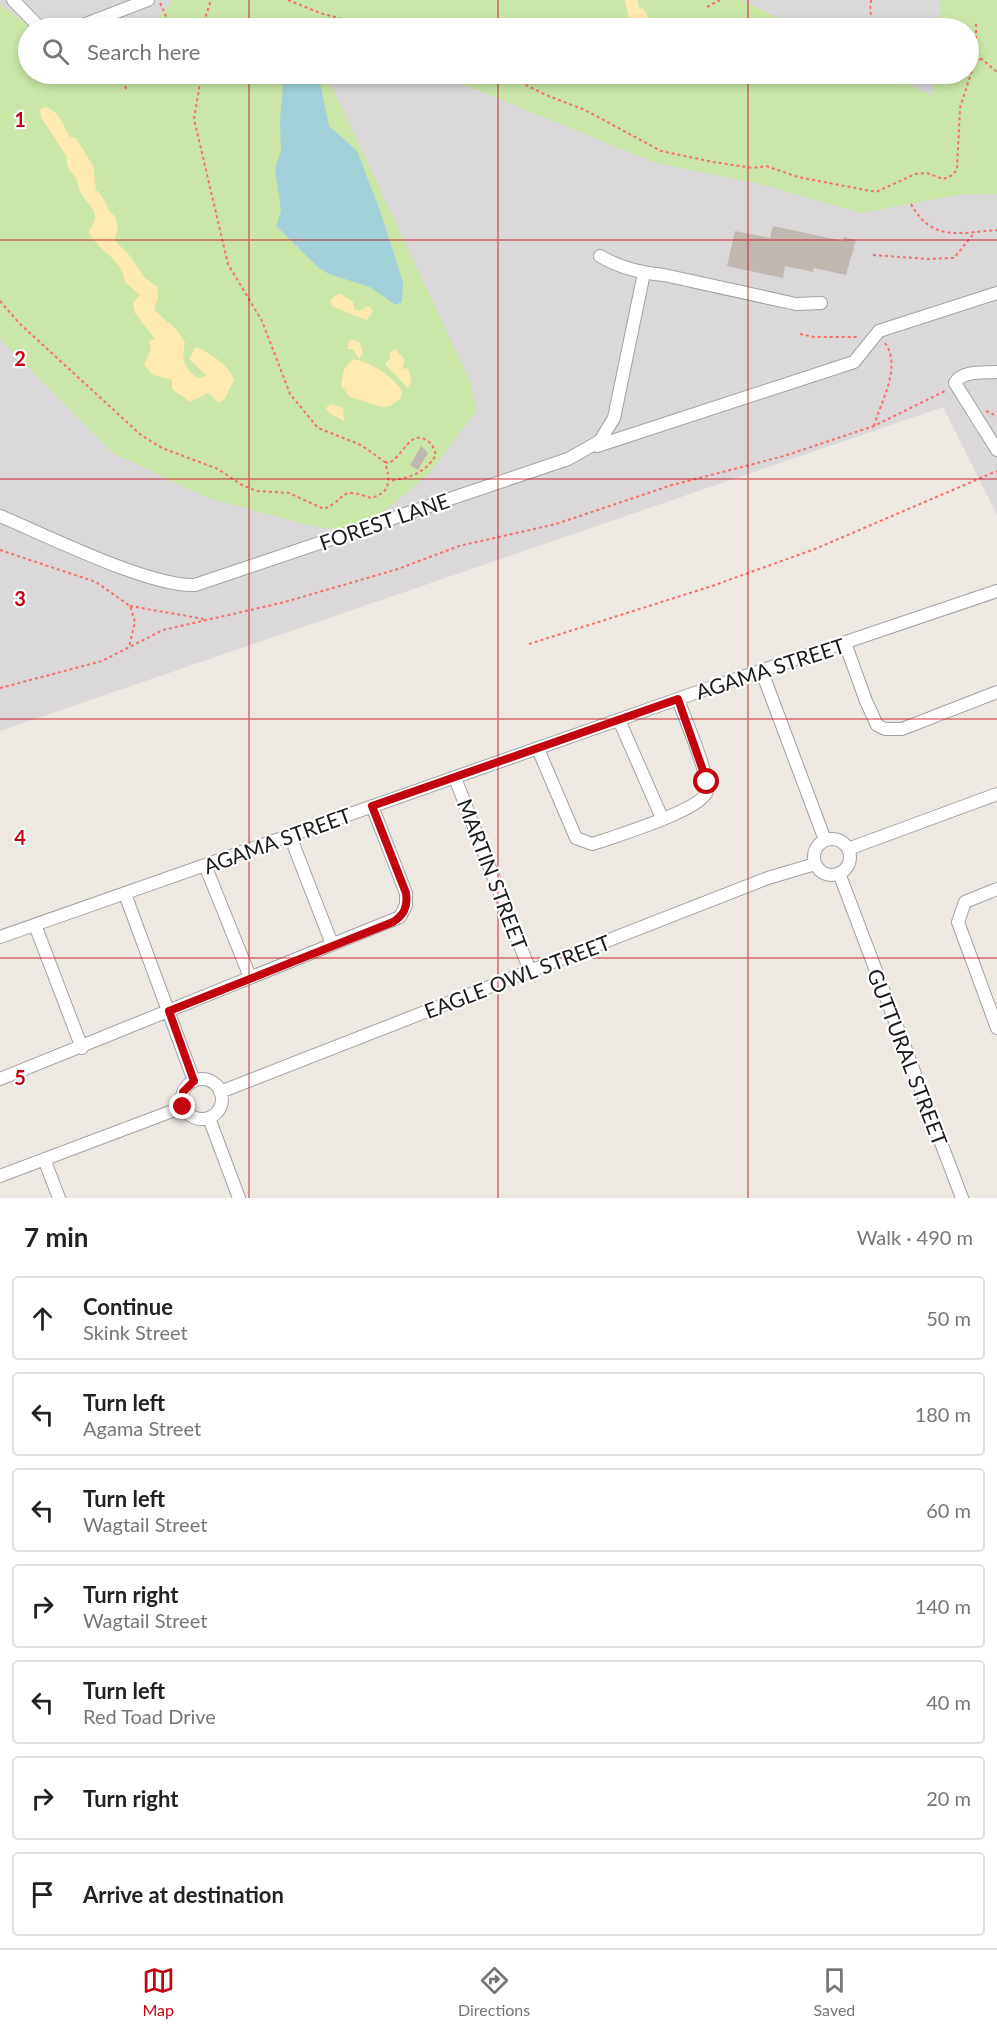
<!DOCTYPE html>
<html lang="en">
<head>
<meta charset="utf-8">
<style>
	body { margin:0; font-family:Lato,sans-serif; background:#f6f6f6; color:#222 }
	.stop { position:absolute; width:18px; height:18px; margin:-14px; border:4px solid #c3040e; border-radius:50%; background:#fff }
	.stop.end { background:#c3040e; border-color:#fff; box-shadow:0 2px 6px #0008 }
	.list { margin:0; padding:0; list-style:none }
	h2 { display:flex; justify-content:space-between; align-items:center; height:78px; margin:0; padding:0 24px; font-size:26px }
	h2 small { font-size:20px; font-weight:400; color:#767676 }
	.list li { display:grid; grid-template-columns:39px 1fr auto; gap:18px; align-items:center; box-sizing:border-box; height:84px; margin:0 12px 12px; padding:0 12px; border:2px solid #e0e0e0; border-radius:6px }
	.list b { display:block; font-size:22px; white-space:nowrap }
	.list p { margin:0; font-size:20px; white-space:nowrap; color:#767676 }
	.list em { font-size:20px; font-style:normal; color:#767676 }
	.icon { flex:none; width:33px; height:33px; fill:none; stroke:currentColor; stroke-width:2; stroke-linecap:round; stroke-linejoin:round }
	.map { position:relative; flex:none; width:997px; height:1198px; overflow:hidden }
	.search { position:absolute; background:#fff; box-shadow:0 3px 9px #0003; left:18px; right:18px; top:18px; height:66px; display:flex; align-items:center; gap:15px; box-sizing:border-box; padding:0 21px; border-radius:33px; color:#767676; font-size:22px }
	.sheet { height:750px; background:#fff }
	nav { display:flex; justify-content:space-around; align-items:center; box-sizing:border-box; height:84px; border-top:2px solid #e0e0e0; background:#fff; font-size:16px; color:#767676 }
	nav a { display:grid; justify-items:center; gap:3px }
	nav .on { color:#c3040e }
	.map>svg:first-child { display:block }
	.residential { fill:#dad8d8; fill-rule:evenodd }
	.grass { fill:#cae7a7 }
	.sand { fill:#fee9ae }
	.water { fill:#a2d1da }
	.building { fill:#c1b7b1 }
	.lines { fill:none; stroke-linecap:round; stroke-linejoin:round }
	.street-casing { stroke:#a2a2a2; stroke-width:14 }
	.path { stroke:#f76f68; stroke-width:2; stroke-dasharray:3 3; stroke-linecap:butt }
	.street { stroke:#fff; stroke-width:12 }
	.route { stroke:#c3040e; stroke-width:8 }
	.grid { fill:none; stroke:#c3040e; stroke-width:1.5; stroke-opacity:0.55 }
	.labels { text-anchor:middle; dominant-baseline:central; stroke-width:4.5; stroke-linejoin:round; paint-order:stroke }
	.street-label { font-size:21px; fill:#1b1b1b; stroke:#fff }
	.grid-label { font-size:20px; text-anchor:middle; font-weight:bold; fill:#c3040e; stroke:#fff; stroke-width:4.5; stroke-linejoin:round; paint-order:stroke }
</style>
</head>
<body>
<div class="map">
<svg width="997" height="1198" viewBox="0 0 997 1198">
	<rect width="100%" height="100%" fill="#ede8e1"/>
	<!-- residential -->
	<path class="residential" d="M0,0H997V515L943,407L0,731ZM28,28H968V74H28Z"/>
	<!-- grass -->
	<path class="grass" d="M173,0H742L799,28H129L158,18Z
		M940,0H997V194H963L861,213L760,184L656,163L438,74H888L932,96L934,74H968V28H938Z
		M0,5L33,28H28V74H326L471,383L476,411L429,474L376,518L340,530L312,526L208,498L113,453L0,339Z"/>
	<!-- sand -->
	<path class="sand" d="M625,0H637L639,9L643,8L649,18L647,22L638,26L629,21Z
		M45,107C58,110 64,126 70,137L76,138L93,166L96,190C106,197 106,211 115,216L118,229L114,240L130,256L144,277L157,287L158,298L154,310L177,330L185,343C181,361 184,366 197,378L207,376L189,359L196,347C210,353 229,365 234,380L224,400L218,402L208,393L190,402L172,389V380L153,375L144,365L151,350L149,341L155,339L135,313L133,303L140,295L125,282C123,258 96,251 89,231C103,210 90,210 80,191C78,187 78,181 76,178C71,171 65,167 67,157L41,117L40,110Z
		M341,294L353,302L354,309L359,311L368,306L373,310L367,320L333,307L330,301L336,295Z
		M353,340L359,342L363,352L359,359L353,349H347L349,341Z
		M395,349L405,360L402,369L407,368C412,374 412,383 408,388L385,364L390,358V352Z
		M353,359C370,362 393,376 402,391L401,398L390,406L382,407L350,397L341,386L344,369Z
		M330,404L343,408L344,421L329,413L326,408Z"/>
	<!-- water -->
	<path class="water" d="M284,74H318L329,126L357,151L380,211L403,282L402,302L396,305L370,287L329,274L319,268L276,226L281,211L275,169L281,150L280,120Z"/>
	<!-- building -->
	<path class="building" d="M773,226L843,241L844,237L856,240L846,275L814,268L813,272L785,266L783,278L727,266L735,231L770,238Z
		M421,446L428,453L418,470L410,465Z"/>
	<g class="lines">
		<!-- street casing -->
		<g class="street-casing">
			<path id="street" d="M13,0L40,28
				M75,28L148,0
				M600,256C620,268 641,273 664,275L796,304L821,303
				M997,372C984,373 962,370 955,383L997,450
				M597,446L854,362L879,331L997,293
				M0,516C46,535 149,587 195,585L568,459L600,441L614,418L644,273
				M845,643L866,701L877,725L885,729H902L997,692
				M762,672L825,840
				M619,720L662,818
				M538,749L576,838L592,844L605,840C624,833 703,809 707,791C710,776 684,717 678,699
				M455,778L530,971
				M290,836L332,944
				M814 857a18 18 0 1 1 36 0a18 18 0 1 1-36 0Z
				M848,849L997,794
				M205,865L250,977
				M839,873L962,1198
				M997,889L965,902L958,922L997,1028
				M125,894L194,1081
				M35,925L82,1048
				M0,937L692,694L997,591
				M0,1079L400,917L406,905V893L372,806
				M182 1099a20 20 0 1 1 40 0a20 20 0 1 1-40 0Z
				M220,1092L768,878L815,864
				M209,1118L239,1198
				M44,1159L59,1198
				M0,1176L183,1107"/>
		</g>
		<!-- path -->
		<path class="path" d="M288,0L320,13L375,28
			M871,0L870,11L875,28
			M160,3L169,23L168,28
			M707,7L720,0
			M976,24V54L997,72
			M202,28L211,0
			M504,74L546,95L585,110L661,151L713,162L753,168L766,166L798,177L876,192L915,174L927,173L943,179L953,175L957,169L960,108L975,61L982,59
			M126,89L124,81L132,74
			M911,204C932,242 959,233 997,230
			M873,255L928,259L954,258L975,232
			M0,301L19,323L141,435L162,448L218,469L242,485L257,491L289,493L324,509C349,498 337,486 371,498C392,492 390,480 385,462L361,445L318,428L290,394L262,321L228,264L194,119L200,83L198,74
			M800,334L814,337H858
			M986,411L997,416
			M874,426C881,401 902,367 885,343
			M385,462L389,463C404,455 410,430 426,440C432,443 434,449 436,455C424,474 411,477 390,481
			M0,550L96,582L130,606L135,622L129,647
			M130,606L204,619
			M529,644L712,586L815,549L997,471
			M0,688L102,661L163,630L285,602L398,569L459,546L556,524L672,485L784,456L874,426L947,390"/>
		<!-- street -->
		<use href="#street" class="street"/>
	</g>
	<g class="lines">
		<!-- route -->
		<path class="route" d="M183,1107V1092L194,1081L169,1011L393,922C404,915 408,907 406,893L372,806L678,699L707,782"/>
	</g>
	<!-- grid -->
	<path class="grid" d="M249,0V28M498,0V28M748,0V28M249,74V1198M498,74V1198M748,74V1198M0,240H997M0,479H997M0,719H997M0,958H997"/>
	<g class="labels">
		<!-- street labels -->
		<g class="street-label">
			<text transform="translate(384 521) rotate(-19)">FOREST LANE</text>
			<text transform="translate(770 668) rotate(-18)">AGAMA STREET</text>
			<text transform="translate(277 840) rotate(-20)">AGAMA STREET</text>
			<text transform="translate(493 874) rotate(69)">MARTIN STREET</text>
			<text transform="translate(517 976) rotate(-21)">EAGLE OWL STREET</text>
			<text transform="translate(908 1057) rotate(69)">GUTTURAL STREET</text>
		</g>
	</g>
	<g class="grid-label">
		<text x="20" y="127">1</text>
		<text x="20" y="366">2</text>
		<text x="20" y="606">3</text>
		<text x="20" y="845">4</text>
		<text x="20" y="1085">5</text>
	</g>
</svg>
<div class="stop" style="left:707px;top:782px"></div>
<div class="stop end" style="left:183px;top:1107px"></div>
<div class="search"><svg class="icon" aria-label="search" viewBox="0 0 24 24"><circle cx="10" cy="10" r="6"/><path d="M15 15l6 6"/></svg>Search here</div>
</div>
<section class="sheet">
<h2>7 min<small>Walk · 490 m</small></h2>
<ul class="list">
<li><svg class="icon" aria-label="ahead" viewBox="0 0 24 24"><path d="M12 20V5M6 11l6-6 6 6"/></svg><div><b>Continue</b><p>Skink Street</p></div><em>50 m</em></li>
<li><svg class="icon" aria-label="left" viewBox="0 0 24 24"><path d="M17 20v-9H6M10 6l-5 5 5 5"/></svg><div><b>Turn left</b><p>Agama Street</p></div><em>180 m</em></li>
<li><svg class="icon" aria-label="left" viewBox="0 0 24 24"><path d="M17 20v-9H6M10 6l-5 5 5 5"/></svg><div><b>Turn left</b><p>Wagtail Street</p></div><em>60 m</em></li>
<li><svg class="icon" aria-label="right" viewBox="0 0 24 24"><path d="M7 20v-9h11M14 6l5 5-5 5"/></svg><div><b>Turn right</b><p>Wagtail Street</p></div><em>140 m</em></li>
<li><svg class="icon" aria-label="left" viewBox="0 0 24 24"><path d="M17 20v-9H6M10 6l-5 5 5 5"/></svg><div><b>Turn left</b><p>Red Toad Drive</p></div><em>40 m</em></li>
<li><svg class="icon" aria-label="right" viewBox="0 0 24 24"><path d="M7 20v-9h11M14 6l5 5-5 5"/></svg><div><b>Turn right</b></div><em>20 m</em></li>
<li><svg class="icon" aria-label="arrive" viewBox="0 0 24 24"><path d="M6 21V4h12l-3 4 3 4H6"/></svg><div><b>Arrive at destination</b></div></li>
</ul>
</section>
<nav>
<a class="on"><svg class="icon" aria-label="map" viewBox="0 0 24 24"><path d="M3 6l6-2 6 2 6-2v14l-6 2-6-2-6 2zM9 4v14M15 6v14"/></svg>Map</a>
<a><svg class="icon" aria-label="directions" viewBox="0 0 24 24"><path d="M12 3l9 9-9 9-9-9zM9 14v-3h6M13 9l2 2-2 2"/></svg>Directions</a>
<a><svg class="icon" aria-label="saved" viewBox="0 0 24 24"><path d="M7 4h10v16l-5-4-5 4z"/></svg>Saved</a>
</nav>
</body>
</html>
